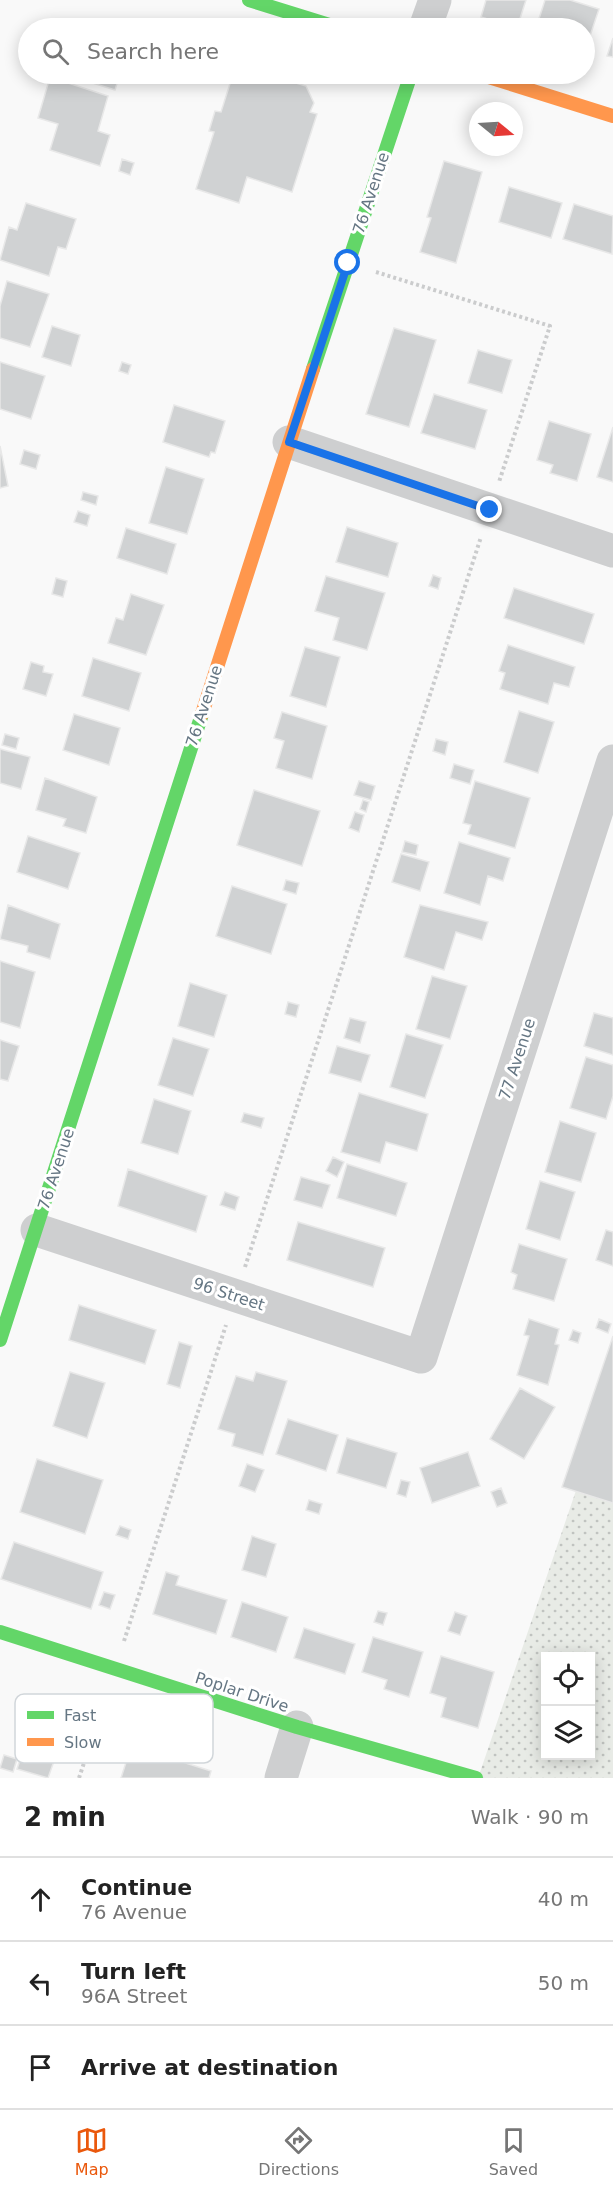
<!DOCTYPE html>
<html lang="en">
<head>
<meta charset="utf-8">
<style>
	body { margin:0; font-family:"DejaVu Sans",sans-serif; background:#f2f2f2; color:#222 }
	.controls { position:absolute; right:18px; bottom:18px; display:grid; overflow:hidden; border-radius:0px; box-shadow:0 3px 15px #0003 }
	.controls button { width:54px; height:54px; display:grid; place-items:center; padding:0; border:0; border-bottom:2px solid #e0e0e0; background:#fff; color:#222; font:30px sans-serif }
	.compass { position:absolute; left:469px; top:102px; width:54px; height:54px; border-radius:50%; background:#fff; box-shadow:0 3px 15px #0003; rotate:108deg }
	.stop { position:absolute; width:18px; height:18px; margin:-14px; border:4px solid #1a73e8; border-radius:50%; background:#fff }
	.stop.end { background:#1a73e8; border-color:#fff; box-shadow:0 2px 6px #0008 }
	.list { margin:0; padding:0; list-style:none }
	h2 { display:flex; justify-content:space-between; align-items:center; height:78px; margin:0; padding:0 24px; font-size:26px }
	h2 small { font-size:20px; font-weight:400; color:#767676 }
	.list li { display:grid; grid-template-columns:39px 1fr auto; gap:18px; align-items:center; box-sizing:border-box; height:84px; padding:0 24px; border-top:2px solid #e0e0e0 }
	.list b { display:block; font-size:22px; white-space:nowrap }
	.list p { margin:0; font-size:20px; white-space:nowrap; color:#767676 }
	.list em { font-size:20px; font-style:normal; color:#767676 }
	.icon { flex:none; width:33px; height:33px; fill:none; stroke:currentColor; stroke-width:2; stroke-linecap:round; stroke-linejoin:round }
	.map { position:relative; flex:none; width:613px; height:1778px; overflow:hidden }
	.search { position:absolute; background:#fff; box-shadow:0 3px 15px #0003; left:18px; right:18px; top:18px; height:66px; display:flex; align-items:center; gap:15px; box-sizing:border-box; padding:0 21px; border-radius:33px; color:#767676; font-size:22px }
	.sheet { height:330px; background:#fff }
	nav { display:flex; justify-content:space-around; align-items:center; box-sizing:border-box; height:84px; border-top:2px solid #e0e0e0; background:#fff; font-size:16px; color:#767676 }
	nav a { display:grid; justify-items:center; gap:3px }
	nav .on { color:#ea580c }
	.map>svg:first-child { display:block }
	.park { fill:url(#park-dots); fill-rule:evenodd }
	.building { fill:#d0d2d3; stroke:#e8e8e8; stroke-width:1.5 }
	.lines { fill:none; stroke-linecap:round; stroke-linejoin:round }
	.path { stroke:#cbcccd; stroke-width:4; stroke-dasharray:3 3; stroke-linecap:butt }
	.street { stroke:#cecfd0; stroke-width:33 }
	.fast { stroke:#63d668; stroke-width:14 }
	.slow { stroke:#ff974d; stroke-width:14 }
	.route { stroke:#1a73e8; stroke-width:8 }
	.labels { text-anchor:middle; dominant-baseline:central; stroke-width:6; stroke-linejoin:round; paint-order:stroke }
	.street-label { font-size:16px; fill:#657683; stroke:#fff }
	.key { fill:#fff; stroke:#d1d6da; stroke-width:1.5 }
	.key-label { font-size:16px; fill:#657683 }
</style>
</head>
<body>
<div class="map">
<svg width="613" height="1778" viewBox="0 0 613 1778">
	<defs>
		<pattern id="park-dots" width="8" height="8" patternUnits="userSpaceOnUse" patternTransform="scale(1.5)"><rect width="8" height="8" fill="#e8ebe6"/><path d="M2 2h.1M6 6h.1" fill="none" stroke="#c0c3c0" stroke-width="1.8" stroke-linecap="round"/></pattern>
	</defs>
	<rect width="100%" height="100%" fill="#f9f9f9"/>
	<!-- park -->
	<path class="park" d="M613,1382V1778H478ZM546,1656H590V1756H546Z"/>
	<!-- building -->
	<path class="building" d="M486,0H526L517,28L481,17Z
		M545,0H570L599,9L587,45L584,44V28H536Z
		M101,21L125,28H98Z
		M613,38V57L607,56Z
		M64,74H120L115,90Z
		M233,74H266L306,86L314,103L310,112L317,114L292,192L247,177L239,203L196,189L214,132L209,131L215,111L221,112Z
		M50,77L108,96L98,131L110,135L100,166L50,150L58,124L38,118Z
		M122,159L134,163L130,175L119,171Z
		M444,161L482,172L456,263L420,252L431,218L427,217Z
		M509,187L562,203L551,238L499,222Z
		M26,203L76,219L66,249L58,247L49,276L0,260L9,227L17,230Z
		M574,204L613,216L612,254L563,239Z
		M7,281L49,294L30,347L0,338V306Z
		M52,326L80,335L71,366L42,357Z
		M394,328L436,340L409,427L366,414Z
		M478,350L512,360L502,393L468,383Z
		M0,362L45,376L31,419L0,409Z
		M122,362L131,365L128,374L119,371Z
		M434,394L487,410L475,449L421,433Z
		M174,405L225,421L215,453L211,452L209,457L163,442Z
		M549,421L591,434L577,481L550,473L553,465L537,460Z
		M613,427V482L597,477Z
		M0,446L8,486L0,488Z
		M24,450L40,455L36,469L20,464Z
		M166,467L204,479L187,534L149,523Z
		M83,492L98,496L96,505L81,500Z
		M78,511L90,515L87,526L74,522Z
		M347,527L398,543L388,577L336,562Z
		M126,528L176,544L167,574L117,558Z
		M433,575L441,578L438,589L429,586Z
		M326,576L385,593L367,650L333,640L339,618L315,611Z
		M56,578L67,581L63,597L52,594Z
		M514,588L594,614L584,644L504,618Z
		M131,594L164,605L146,655L108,643L116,618L123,620Z
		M508,645L575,667L569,687L554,683L548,704L500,689L505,673L499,671Z
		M305,647L340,657L326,707L290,696Z
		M93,658L141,673L129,711L82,696Z
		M31,662L44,666L43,672L53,674L46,696L23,689Z
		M519,711L554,722L538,773L504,762Z
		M282,712L327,726L312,779L276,768L284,741L274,738Z
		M74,714L120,728L109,765L63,750Z
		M5,734L19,738L16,749L2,745Z
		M436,739L448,742L445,755L433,751Z
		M0,749L30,757L21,789L0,783Z
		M454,764L474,770L470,784L450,778Z
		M45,778L97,797L86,833L63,826L66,819L36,810Z
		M359,781L375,786L371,800L354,795Z
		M475,781L530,798L515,848L468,834L471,825L463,823Z
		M254,790L320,811L302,866L237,845Z
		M363,800L369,802L366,812L360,809Z
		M355,812L364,815L359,832L349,828Z
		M28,836L80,853L68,889L17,872Z
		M405,841L418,845L416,855L402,852Z
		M459,842L510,858L503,881L488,876L480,905L444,893Z
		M401,854L429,862L420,891L392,882Z
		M286,880L299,883L296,894L283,890Z
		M232,886L287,904L271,954L216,936Z
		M8,905L60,924L50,959L27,952L28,946L0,939Z
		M420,905L488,922L482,940L456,932L444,970L404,957Z
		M0,961L35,972L20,1028L0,1022Z
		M432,976L467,986L450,1039L416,1029Z
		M190,983L227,995L214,1037L178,1026Z
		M288,1002L299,1005L296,1017L285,1014Z
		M594,1013L613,1018V1055L584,1046Z
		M350,1018L366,1022L360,1043L344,1038Z
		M406,1034L443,1045L425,1098L390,1087Z
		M173,1038L209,1049L193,1096L158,1085Z
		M0,1040L19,1046L8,1081L0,1079Z
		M337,1046L370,1055L361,1082L329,1073Z
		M586,1057L613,1065V1096L606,1119L570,1108Z
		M359,1093L428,1114L417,1151L386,1142L380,1163L341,1152Z
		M154,1099L191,1111L178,1154L141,1143Z
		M244,1113L264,1118L261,1128L241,1122Z
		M560,1121L596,1133L581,1182L545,1172Z
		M333,1157L344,1162L337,1177L326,1171Z
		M347,1164L407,1183L396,1216L337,1198Z
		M128,1169L207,1196L196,1232L118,1206Z
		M301,1177L330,1185L322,1208L294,1200Z
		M540,1181L575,1192L560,1240L526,1229Z
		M225,1192L239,1197L235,1210L220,1205Z
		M298,1222L385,1248L373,1287L287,1260Z
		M606,1230L613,1232V1266L596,1260Z
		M519,1244L567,1259L554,1301L513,1289L517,1275L511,1272Z
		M79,1305L156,1330L145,1364L69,1340Z
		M529,1319L559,1329L555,1344L559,1345L548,1385L517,1375L529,1336L524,1335Z
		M599,1319L611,1324L608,1333L596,1328Z
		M573,1330L581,1333L578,1343L569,1340Z
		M613,1336V1503L562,1487Z
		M179,1342L192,1346L180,1388L167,1384Z
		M70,1372L105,1383L87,1438L53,1426Z
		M256,1372L287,1381L263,1455L232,1446L235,1434L218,1429L236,1376L253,1381Z
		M520,1388L555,1407L524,1459L490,1439Z
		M288,1419L338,1435L326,1471L276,1454Z
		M347,1438L397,1453L386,1488L337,1473Z
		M468,1452L480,1486L432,1503L420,1468Z
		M37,1459L103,1480L85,1534L20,1512Z
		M247,1464L264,1470L255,1492L239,1486Z
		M401,1480L410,1482L406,1497L397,1494Z
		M501,1488L507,1503L497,1507L491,1492Z
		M309,1500L322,1504L319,1514L306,1510Z
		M120,1526L131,1530L128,1539L116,1535Z
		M252,1536L276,1544L266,1577L242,1570Z
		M14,1542L103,1572L91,1609L1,1579Z
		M166,1572L179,1576L176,1585L227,1600L216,1634L153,1614Z
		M104,1592L115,1595L110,1609L99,1605Z
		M242,1602L288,1617L276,1652L231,1637Z
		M378,1611L387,1613L383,1625L374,1622Z
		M455,1612L467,1616L460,1635L448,1631Z
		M304,1628L355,1644L345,1674L294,1658Z
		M373,1637L423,1652L409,1697L384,1689L387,1680L362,1672Z
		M441,1656L494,1672L478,1728L441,1717L446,1698L430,1693Z
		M28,1736L59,1747L48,1778L17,1769Z
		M130,1750L153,1757L154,1753L211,1771L209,1778H121Z
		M4,1755L17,1759L13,1772L0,1768Z"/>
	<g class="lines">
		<!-- path -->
		<path class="path" d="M376,272L550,326L499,482
			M245,1267L481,537
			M124,1641L226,1325
			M79,1778L106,1696"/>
		<!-- street -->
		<path class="street" d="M425,28L435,0
			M289,442L613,551
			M37,1230L421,1357L613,761
			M281,1778L297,1727"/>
		<!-- fast -->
		<path class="fast" d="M249,0L339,28
			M313,369L411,74
			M0,1340L202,714
			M0,1632L297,1727L476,1778"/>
		<!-- slow -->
		<path class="slow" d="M479,74L613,116
			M202,714L313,369"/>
	</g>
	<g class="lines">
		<!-- route -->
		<path class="route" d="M348,263L289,442L490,510"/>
	</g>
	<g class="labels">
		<!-- street labels -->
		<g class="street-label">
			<text transform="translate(371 193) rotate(-72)">76 Avenue</text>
			<text transform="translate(204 706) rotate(-72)">76 Avenue</text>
			<text transform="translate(517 1059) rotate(-72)">77 Avenue</text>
			<text transform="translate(56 1169) rotate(-72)">76 Avenue</text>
			<text transform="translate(229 1294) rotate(18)">96 Street</text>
			<text transform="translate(242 1692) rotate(18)">Poplar Drive</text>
		</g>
	</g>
	<!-- legend -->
	<rect x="15" y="1694" width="198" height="69" rx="9" class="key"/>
	<rect x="27" y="1711" width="27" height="8" fill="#63d668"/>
	<rect x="27" y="1738" width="27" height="8" fill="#ff974d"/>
	<g class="key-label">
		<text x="64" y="1721">Fast</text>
		<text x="64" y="1748">Slow</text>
	</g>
</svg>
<div class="controls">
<button><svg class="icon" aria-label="locate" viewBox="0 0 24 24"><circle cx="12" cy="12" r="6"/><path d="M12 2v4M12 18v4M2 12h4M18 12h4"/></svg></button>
<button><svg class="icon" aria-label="layers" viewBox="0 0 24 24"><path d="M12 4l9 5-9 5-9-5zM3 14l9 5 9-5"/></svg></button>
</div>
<svg class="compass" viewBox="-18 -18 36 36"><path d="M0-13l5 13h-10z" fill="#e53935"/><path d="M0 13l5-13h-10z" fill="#767676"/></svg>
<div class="stop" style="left:348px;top:263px"></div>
<div class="stop end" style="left:490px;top:510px"></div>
<div class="search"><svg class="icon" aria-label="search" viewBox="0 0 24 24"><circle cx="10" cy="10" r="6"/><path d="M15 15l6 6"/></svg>Search here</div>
</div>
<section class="sheet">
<h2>2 min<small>Walk · 90 m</small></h2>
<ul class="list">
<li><svg class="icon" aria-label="ahead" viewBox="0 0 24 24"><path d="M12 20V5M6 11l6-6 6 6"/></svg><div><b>Continue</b><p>76 Avenue</p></div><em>40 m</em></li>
<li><svg class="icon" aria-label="left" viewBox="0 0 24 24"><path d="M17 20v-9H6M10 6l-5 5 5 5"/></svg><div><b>Turn left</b><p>96A Street</p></div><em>50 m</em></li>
<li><svg class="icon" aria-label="arrive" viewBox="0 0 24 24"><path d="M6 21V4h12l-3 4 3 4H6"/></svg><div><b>Arrive at destination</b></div></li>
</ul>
</section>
<nav>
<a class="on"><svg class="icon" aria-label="map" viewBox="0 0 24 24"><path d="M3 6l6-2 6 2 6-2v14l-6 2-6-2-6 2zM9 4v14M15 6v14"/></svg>Map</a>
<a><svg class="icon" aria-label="directions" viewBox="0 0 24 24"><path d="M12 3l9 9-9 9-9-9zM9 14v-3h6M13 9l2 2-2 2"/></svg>Directions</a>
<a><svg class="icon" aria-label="saved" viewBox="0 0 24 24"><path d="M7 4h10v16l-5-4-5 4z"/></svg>Saved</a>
</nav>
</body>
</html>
